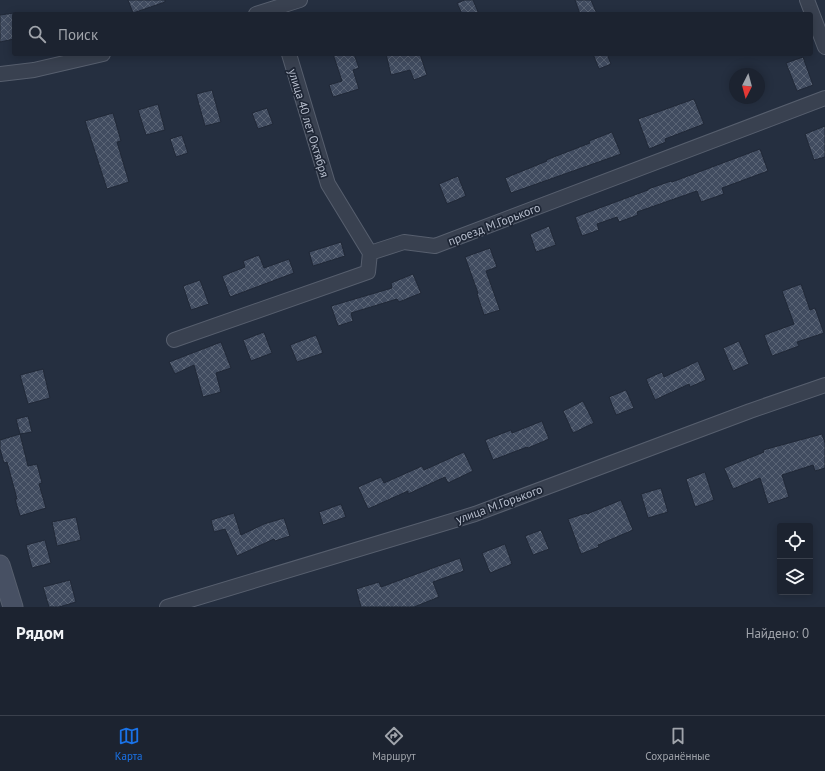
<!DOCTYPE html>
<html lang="ru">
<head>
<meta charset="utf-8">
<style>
	body { margin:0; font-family:"PT Sans",sans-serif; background:#252b38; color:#f1f3f6 }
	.controls { position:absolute; right:12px; bottom:12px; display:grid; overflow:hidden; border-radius:4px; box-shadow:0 2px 10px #0003 }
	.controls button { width:36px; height:36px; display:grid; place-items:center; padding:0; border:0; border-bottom:1px solid #3a404c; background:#1c2330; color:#f1f3f6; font:20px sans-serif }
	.compass { position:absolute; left:729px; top:68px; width:36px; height:36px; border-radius:50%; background:#1c2330; box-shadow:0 2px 10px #0003; rotate:186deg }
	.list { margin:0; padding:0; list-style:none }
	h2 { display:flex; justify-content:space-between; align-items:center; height:52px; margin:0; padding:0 16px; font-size:17px }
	h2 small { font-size:13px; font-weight:400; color:#a0a4ab }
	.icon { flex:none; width:22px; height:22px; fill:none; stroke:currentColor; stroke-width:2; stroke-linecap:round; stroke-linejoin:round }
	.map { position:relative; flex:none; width:825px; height:607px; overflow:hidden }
	.search { position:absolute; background:#1c2330; box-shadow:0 2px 10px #0003; left:12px; right:12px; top:12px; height:44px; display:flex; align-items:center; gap:10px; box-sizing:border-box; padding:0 14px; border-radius:4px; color:#a0a4ab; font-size:15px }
	.sheet { height:108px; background:#1c2330 }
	nav { display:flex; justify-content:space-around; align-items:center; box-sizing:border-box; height:56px; border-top:1px solid #3a404c; background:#1c2330; font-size:11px; color:#a0a4ab }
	nav a { display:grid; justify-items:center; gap:2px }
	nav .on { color:#1a73e8 }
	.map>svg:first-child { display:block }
	.building { fill:url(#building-cross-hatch); stroke:#202837 }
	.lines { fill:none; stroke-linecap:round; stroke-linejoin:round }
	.street-casing { stroke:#575f6e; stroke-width:16 }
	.secondary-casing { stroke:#575f6e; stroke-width:21 }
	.street { stroke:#394150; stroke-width:14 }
	.secondary { stroke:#475063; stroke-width:19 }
	.labels { text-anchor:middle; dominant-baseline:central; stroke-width:3.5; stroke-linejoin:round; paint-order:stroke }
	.street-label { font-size:12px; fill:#b5bccb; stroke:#1e2635 }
</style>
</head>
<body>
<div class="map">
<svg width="825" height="607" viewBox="0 0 825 607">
	<defs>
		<pattern id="building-cross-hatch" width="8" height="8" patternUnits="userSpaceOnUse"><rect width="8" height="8" fill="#414c60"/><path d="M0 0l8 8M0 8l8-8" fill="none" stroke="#5a6475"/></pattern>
	</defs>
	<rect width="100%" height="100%" fill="#252f40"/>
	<!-- building -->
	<path class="building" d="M128,0H165V2L133,13Z
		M465,0H473L479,14H462L457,3Z
		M575,0H591L597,14H580Z
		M14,13V39L0,42V15Z
		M333,54H354L359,68L353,70L359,89L333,97L329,85L342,81Z
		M386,54H420L427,75L414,80L410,70L391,75Z
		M593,54H607L611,64L599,69Z
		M803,57L813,85L797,91L786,63Z
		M212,90L221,122L205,126L196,94Z
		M694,99L704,124L665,139L666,142L649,149L638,119Z
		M158,104L165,130L146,135L138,110Z
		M267,108L273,124L258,129L252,113Z
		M113,113L121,141L117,142L129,182L107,189L85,121Z
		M825,126V157L814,160L805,134Z
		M612,132L621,154L511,193L505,178L547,161L546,160L590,143L589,141Z
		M182,135L188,153L176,157L170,139Z
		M760,149L768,171L722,188L724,194L701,202L697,191L637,212L638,215L619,222L617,217L597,224L599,230L582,236L575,217L648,190V189L671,181L672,182Z
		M458,176L466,196L447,204L439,184Z
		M549,226L556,245L536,252L530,234Z
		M341,242L345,256L313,266L309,252Z
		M490,248L497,267L486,271L500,310L484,315L477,294L478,293L465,257Z
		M259,255L264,268L289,259L294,273L230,297L222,276L245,267L243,261Z
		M413,274L421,293L399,302L397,299L351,313L353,321L338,326L331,306L392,288L391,283Z
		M200,280L209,304L191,310L183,286Z
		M801,284L810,310L815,308L824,333L797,342L799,346L772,356L764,335L794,324L782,291Z
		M264,332L272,353L251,361L243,340Z
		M316,335L323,353L297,362L290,345Z
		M739,341L749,364L733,371L723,348Z
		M221,342L231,368L216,373L221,392L203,397L194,365L175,374L169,362Z
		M698,361L706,380L690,387L689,384L655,400L646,379L662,372L664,377Z
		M43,369L50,398L28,404L20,375Z
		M626,390L634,408L616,415L609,397Z
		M583,401L594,423L573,433L563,411Z
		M28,416L32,432L20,434L16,419Z
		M542,421L549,439L528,448L527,447L493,460L485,440L511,430L512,433Z
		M20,434L28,466L37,464L42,483L39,484L46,508L20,516L15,499H17L7,462L4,463L0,449V440Z
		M822,434L825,443V468L815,471L813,465L782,475L789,497L768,504L760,478L733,489L724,468L764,452L763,450Z
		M464,452L473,471L448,483L445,477L408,494V491L368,509L358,487L381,477L384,483L422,466L424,470Z
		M705,472L714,500L695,507L686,479Z
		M661,488L668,512L648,518L641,494Z
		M621,500L633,530L598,545L599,547L581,554L568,519L586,513L587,514Z
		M341,504L346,517L323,525L319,512Z
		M234,513L241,535L264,524L284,518L290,536L275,541L274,539L237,556L225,529L214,532L211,520Z
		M76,517L81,540L57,546L52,522Z
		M541,530L549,549L533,555L525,536Z
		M45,540L51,563L32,568L26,545Z
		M505,544L512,564L490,573L482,553Z
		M460,558L464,571L433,582L439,597L414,607H361L356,589L379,582L381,587Z
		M70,580L76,602L59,607H49L43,587Z"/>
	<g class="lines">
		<!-- street casing -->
		<g class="street-casing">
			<path id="street" d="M807,0L825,47
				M256,14L300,0
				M289,54L328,184L370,253
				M0,74L34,70L103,54
				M174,340L368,272L370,253L404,242L435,246L825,98
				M167,607L475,514L750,411L825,385"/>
		</g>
		<!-- secondary casing -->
		<g class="secondary-casing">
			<path id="secondary" d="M0,565L13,607"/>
		</g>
		<!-- street -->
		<use href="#street" class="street"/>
		<!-- secondary -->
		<use href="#secondary" class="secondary"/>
	</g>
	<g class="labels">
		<!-- street labels -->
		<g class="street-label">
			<text transform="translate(309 123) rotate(73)">улица 40 лет Октября</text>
			<text transform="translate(494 224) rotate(-21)">проезд М.Горького</text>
			<text transform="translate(499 504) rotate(-20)">улица М.Горького</text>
		</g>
	</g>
</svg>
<div class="controls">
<button><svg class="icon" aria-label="locate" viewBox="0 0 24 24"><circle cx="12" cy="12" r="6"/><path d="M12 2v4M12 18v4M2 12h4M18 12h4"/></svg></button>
<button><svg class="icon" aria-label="layers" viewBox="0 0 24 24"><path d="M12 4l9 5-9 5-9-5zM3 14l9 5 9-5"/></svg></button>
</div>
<svg class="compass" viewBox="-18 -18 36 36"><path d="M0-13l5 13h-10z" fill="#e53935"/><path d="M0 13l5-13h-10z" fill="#a0a4ab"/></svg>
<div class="search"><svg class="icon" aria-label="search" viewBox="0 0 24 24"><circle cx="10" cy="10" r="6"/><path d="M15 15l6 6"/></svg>Поиск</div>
</div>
<section class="sheet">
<h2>Рядом<small>Найдено: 0</small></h2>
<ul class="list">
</ul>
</section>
<nav>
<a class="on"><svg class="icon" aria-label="map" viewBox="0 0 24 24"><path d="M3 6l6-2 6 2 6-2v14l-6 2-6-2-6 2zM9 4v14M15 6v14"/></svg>Карта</a>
<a><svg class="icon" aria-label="directions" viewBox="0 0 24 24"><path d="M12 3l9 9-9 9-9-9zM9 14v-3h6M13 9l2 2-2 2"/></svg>Маршрут</a>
<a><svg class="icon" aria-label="saved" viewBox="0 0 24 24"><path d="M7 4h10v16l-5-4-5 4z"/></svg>Сохранённые</a>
</nav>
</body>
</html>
